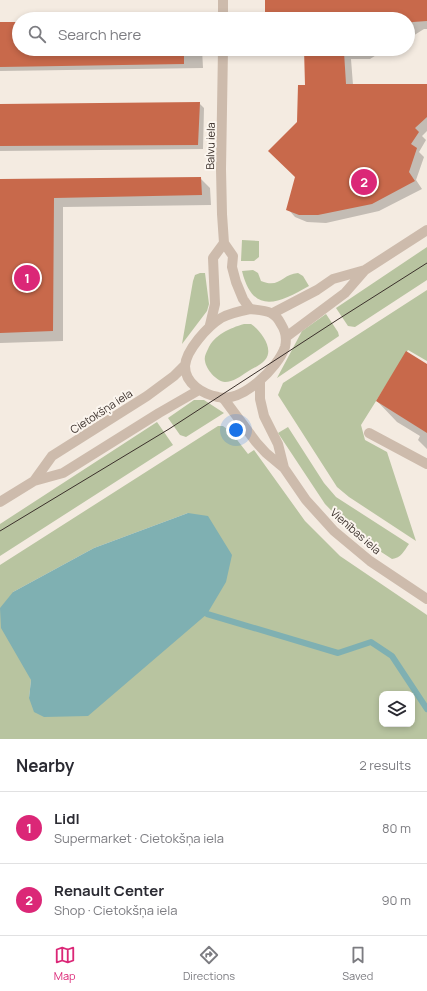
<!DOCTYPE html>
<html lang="en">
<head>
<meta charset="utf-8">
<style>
	body { margin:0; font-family:Manrope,sans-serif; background:#f2f2f3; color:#2b2b33 }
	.controls { position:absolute; right:12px; bottom:12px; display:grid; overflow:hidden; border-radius:8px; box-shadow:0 2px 6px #0003 }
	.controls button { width:36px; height:36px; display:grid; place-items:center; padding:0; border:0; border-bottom:1px solid #e1e1e2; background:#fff; color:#2b2b33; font:20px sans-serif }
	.you { position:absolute; left:236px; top:430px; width:14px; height:14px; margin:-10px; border:3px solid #fff; border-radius:50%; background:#1a73e8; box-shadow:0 0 0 6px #1a73e833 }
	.badge { display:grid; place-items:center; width:26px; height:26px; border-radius:50%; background:#db2777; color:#fff; font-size:13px; font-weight:700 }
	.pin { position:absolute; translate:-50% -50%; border:2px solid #fff; box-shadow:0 1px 4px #0006 }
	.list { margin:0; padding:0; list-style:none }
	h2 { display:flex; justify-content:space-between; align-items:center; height:52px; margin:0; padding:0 16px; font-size:17px }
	h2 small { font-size:13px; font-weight:400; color:#7c7c81 }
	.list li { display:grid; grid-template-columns:26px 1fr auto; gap:12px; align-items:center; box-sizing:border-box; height:72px; padding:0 16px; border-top:1px solid #e1e1e2 }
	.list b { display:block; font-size:15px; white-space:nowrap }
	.list p { margin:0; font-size:13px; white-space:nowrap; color:#7c7c81 }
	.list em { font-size:13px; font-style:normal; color:#7c7c81 }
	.icon { flex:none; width:22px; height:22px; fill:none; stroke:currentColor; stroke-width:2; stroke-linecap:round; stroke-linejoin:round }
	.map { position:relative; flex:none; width:427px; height:739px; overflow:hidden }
	.search { position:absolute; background:#fff; box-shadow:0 2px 6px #0003; left:12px; right:12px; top:12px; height:44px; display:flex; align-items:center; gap:10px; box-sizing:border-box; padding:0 14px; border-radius:22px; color:#7c7c81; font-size:15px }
	.sheet { height:196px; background:#fff }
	nav { display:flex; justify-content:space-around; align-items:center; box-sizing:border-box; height:56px; border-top:1px solid #e1e1e2; background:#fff; font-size:11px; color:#7c7c81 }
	nav a { display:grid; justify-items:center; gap:2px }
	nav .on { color:#db2777 }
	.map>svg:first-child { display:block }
	.green { fill:#b8c4a0; fill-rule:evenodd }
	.water { fill:#7fb0b2 }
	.shadow { fill:#0003 }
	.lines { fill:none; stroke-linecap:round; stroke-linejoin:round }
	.stream { stroke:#7fb0b2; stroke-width:6 }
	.building { fill:#c8694b }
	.minor { stroke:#cdbbac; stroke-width:10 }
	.tertiary { stroke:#cdbbac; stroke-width:10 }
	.tram { stroke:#3b302b; stroke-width:1 }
	.labels { text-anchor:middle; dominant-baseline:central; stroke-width:4; stroke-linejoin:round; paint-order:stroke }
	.street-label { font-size:11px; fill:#3b302b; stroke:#fbf5ee }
</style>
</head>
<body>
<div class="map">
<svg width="427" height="739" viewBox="0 0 427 739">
	<rect width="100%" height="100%" fill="#f4ebe1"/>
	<!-- green -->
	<path class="green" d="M242,240L259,241V257L254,261H241Z
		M427,247V280L355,327L348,326L336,308Z
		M253,270L258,273L261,281C280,289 282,274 298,273L303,276L309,286C279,303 253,316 242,271Z
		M200,273H205L209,304L207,311L182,344L193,281L195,275Z
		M427,290V361L408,350L361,425L365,440L387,452L416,541L349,497L337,487L278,395L283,383Z
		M326,314L338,332L339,336L277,378L302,331Z
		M244,324H251C260,330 275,349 265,360C261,365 253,368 247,372C241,376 233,382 225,382C216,381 206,369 205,361C204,357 206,353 208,349C214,335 230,328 244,324Z
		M194,400H204L224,413L186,437L180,435L168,418Z
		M157,422L173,445L0,556V524Z
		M218,426H223L231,432L248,454L254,450L305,521L340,556L427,615V739H0V565ZM188,513L29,698L31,680L13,592L94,548ZM382,694H412V724H382Z
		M288,427L324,483L336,497L409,544C404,551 401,558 392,559L355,535L325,504L278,433Z"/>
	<!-- water -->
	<path class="water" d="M188,513L208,516L232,555L226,582L207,614L88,716L44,717L34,712L29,698L31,680L1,628L0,608L13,592L94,548Z"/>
	<!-- shadow -->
	<path class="shadow" d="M266,0H427V29H424L408,39V19H268L266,17Z
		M0,23H19V49H202L203,68L0,71Z
		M305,49H386L370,59H351L353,85L427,86V131L422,136L426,140L419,152L424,157L416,180L422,189L379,211L326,223L307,222L295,217L288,209L296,177L298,122L306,86Z
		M199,103L204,108L203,149L0,151V105Z
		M200,178L210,188L211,205L63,207V341L0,343V180Z
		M427,365V449L418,440L420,436L397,422L377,401Z"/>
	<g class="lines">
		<!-- stream -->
		<path class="stream" d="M207,614L338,653L371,642L392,656L427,709"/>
	</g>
	<!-- building -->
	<path class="building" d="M265,0H427V21L413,22L408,24V19H304V17H265Z
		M0,22H19V49H184V64L0,67Z
		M304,49H367L362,52H344L346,84H427V117L415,128L419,132L411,144L417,148L409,172L415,181L372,204L318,215H299L286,210L295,177L268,151L297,122L298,85H305Z
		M200,102L198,145L0,146V104Z
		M201,177L202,195L54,198L53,331L0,333V179Z
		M406,351L427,364V433L376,401Z"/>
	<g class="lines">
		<!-- minor -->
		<path class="minor" d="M223,0V19
			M223,49L221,169L222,214L224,243L233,256L232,267L236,282L243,299L250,309
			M210,325L215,304L213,258L224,243
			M260,381V399L264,416L278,444L284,468
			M224,399L256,442L266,453L284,468L306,500L334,531L370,561L427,599
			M369,433L427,464"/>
		<!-- tertiary -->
		<path class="tertiary" d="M250,309C257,310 264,310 271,313C275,315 279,320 281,324C285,330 287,339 285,347C278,368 242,403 218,397C203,394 185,384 185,366C186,350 208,326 221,318C230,313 240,311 250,309Z
			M273,313L317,290L333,279L365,270L427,230
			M286,337L345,293L365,270
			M34,481L52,456L147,396L174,376L185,365
			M0,502L34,481L63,473L159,413L199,390"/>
		<!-- tram -->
		<path class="tram" d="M0,531L169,429L337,320L427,263"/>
	</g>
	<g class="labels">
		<!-- street labels -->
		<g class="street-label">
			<text transform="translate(210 146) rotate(-89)">Balvu iela</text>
			<text transform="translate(101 411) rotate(-33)">Cietokšņa iela</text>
			<text transform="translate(356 531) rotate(41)">Vienības iela</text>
		</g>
	</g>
</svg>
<div class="controls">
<button><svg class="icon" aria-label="layers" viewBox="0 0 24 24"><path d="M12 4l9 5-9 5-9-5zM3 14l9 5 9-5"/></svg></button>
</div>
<div class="you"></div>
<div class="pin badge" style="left:27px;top:278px">1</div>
<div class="pin badge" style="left:364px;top:182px">2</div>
<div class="search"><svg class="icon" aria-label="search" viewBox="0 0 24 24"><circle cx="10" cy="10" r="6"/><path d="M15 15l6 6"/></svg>Search here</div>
</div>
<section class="sheet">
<h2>Nearby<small>2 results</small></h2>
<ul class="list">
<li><span class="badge">1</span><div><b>Lidl</b><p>Supermarket · Cietokšņa iela</p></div><em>80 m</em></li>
<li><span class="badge">2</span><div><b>Renault Center</b><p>Shop · Cietokšņa iela</p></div><em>90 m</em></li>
</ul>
</section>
<nav>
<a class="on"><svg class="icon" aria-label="map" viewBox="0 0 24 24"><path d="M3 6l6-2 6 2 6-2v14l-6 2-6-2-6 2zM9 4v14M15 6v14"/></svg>Map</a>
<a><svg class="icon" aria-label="directions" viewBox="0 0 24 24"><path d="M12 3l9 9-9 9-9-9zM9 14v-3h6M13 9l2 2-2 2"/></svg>Directions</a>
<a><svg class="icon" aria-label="saved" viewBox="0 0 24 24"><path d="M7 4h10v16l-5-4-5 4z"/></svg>Saved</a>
</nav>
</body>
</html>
